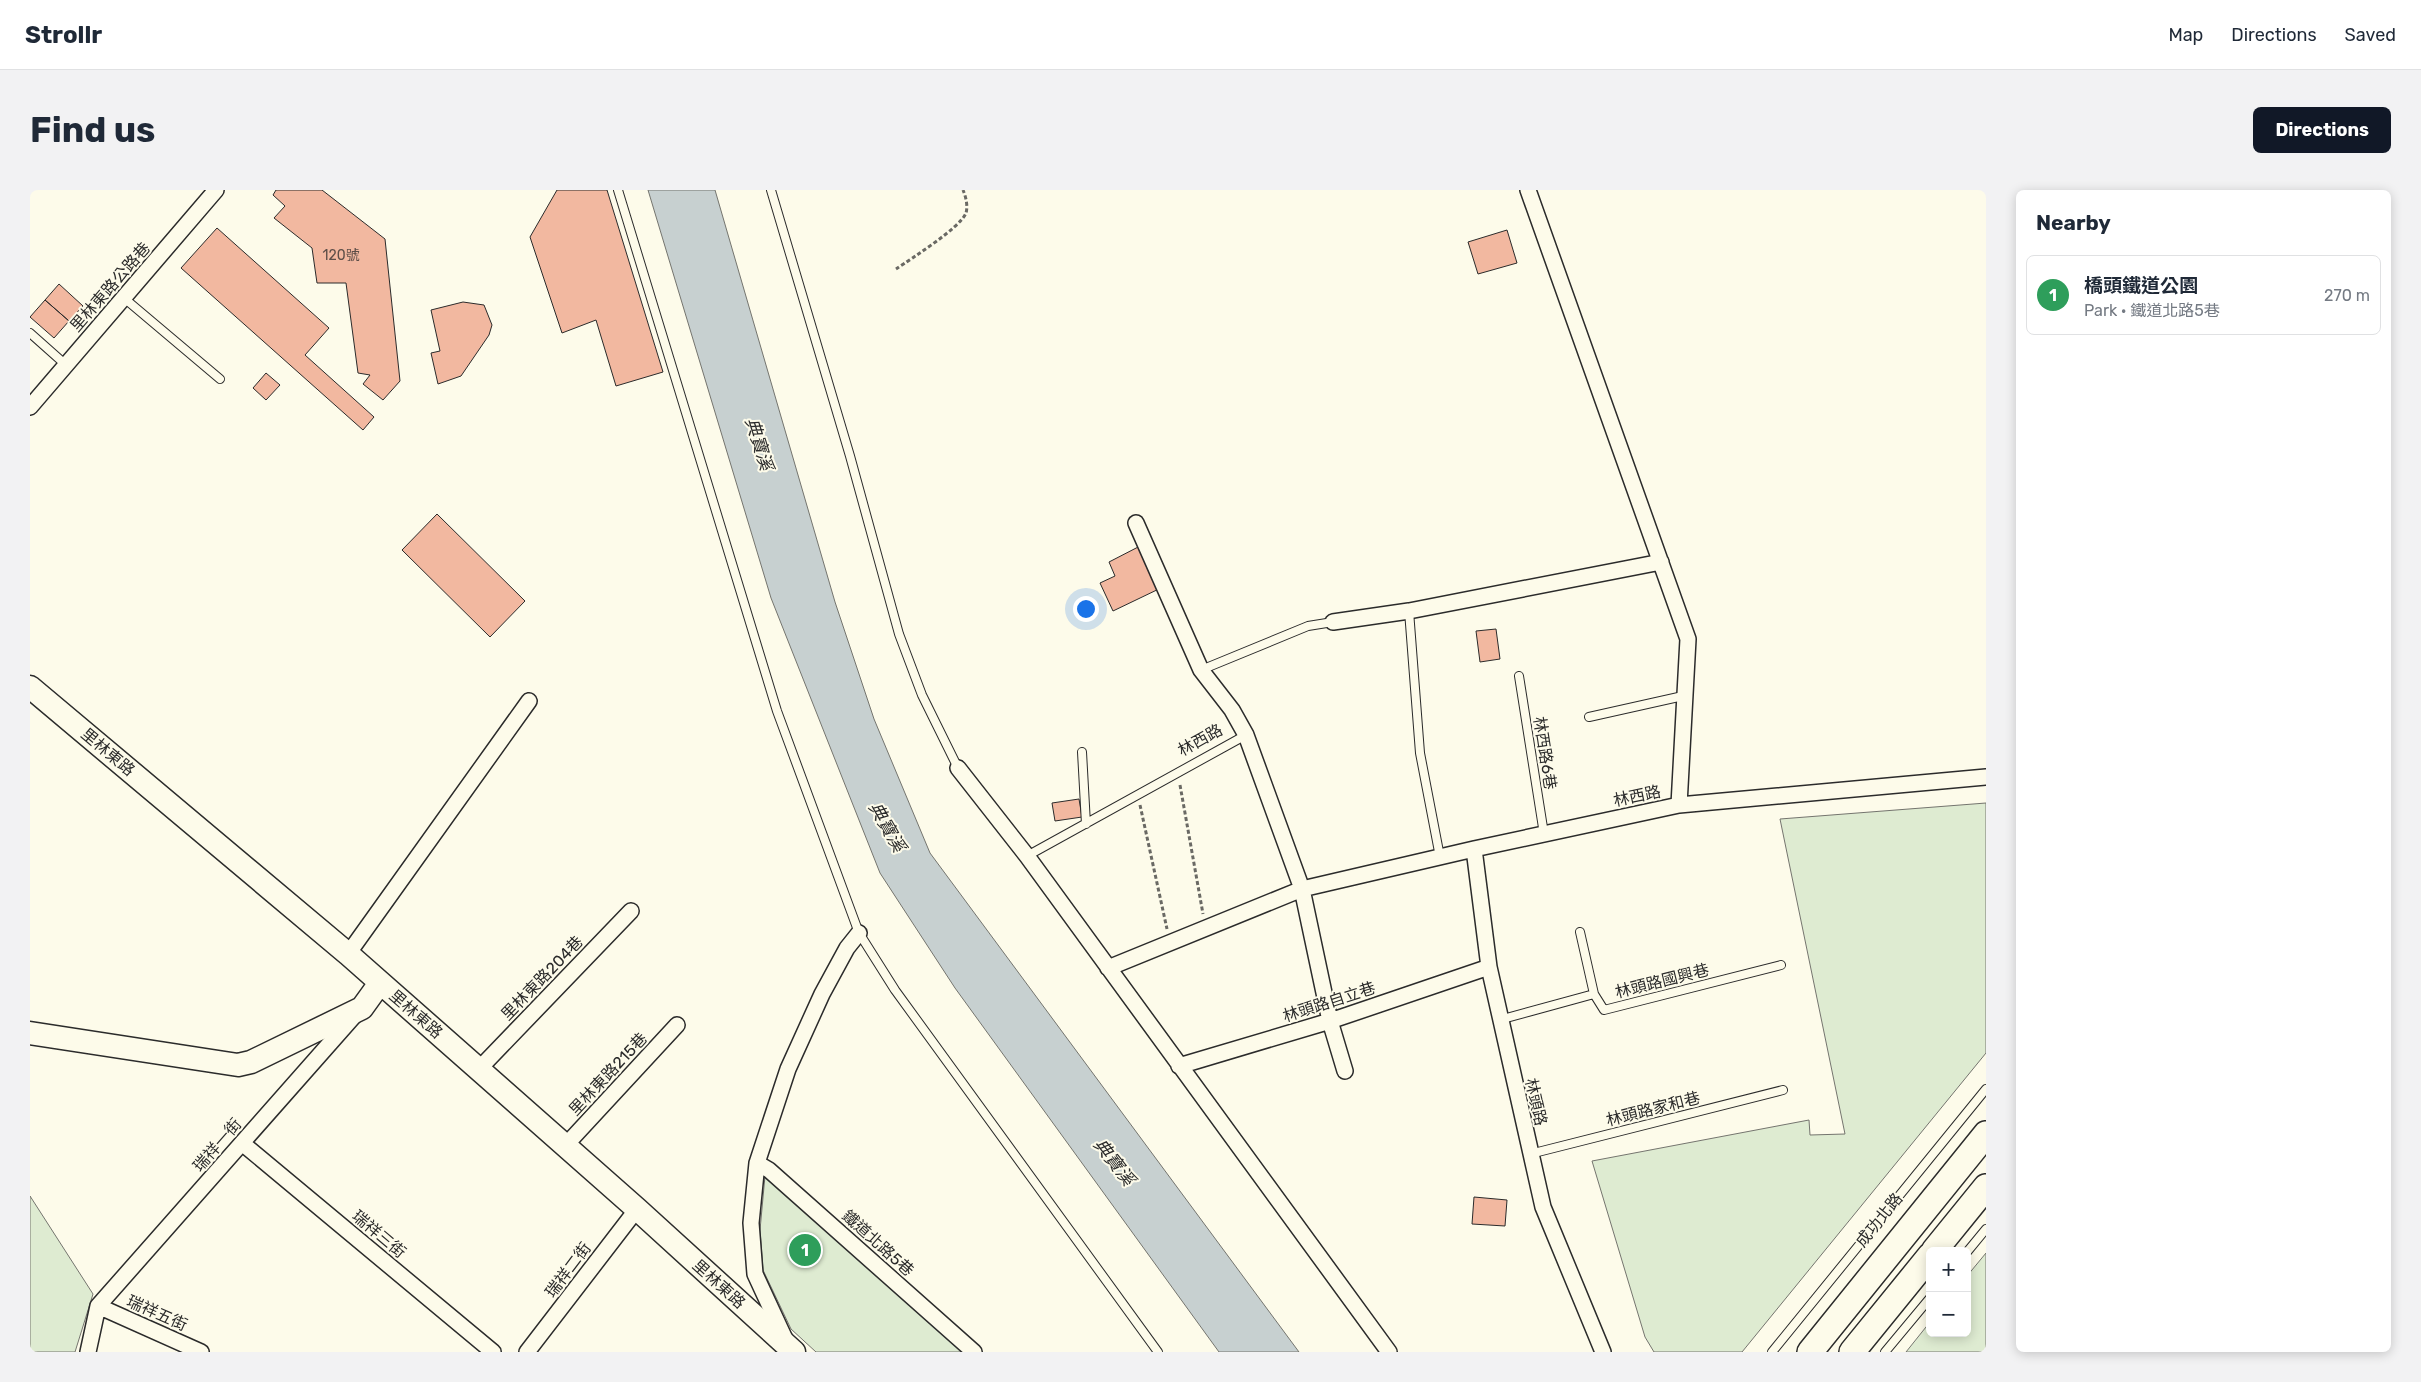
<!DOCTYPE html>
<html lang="en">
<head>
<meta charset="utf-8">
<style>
	body { margin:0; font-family:Rubik,"Noto Sans TC",sans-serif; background:#f2f2f3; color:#1f2937 }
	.controls { position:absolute; right:15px; bottom:15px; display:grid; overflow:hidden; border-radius:8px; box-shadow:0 2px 12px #0003 }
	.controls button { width:45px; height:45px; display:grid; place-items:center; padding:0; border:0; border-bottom:1px solid #e0e1e3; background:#fff; color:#1f2937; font:25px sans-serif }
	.you { position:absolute; left:1055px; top:418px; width:18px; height:18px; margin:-12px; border:4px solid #fff; border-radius:50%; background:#1a73e8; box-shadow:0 0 0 8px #1a73e833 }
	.badge { display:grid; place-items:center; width:32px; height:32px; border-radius:50%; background:#111827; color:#fff; font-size:16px; font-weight:700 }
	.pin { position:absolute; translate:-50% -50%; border:2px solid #fff; box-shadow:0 1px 5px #0006 }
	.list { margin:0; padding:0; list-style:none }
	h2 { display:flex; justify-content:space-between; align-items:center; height:65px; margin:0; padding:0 20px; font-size:21px }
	h2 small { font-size:16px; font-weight:400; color:#747a83 }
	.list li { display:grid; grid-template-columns:32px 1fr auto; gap:15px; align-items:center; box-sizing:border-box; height:80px; margin:0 10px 10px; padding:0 10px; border:1px solid #e0e1e3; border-radius:8px }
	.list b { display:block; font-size:19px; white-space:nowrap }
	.list p { margin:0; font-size:16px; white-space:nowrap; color:#747a83 }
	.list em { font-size:16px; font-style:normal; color:#747a83 }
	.map { position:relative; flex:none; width:1956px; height:1162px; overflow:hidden; border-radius:8px }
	header { display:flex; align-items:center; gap:30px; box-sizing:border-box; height:70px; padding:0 25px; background:#fff; border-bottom:1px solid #e0e1e3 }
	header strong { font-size:24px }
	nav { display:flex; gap:28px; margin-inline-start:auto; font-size:18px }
	.intro { display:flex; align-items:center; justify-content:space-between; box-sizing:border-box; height:120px; padding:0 30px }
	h1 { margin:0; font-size:35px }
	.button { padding:12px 22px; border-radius:8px; background:#111827; color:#fff; font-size:18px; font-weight:700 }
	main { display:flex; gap:30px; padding:0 30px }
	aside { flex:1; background:#fff; border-radius:8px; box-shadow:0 2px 12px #0003 }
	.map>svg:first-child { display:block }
	.green { fill:#deebd1; stroke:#74746e }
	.water { fill:#c7d0d0; stroke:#74746e }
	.building { fill:#f2b8a0; stroke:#2b2b2b }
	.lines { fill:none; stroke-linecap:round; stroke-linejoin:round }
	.lane-casing { stroke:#2b2b2b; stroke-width:10 }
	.street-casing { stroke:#2b2b2b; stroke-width:18 }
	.secondary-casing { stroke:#2b2b2b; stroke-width:25 }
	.primary-casing { stroke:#2b2b2b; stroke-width:28 }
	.path { stroke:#6a6964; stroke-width:3; stroke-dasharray:4 2.5; stroke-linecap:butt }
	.lane { stroke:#fdfbea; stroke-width:8 }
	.street { stroke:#fdfbea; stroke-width:15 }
	.secondary { stroke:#fdfbea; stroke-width:22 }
	.primary { stroke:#fdfbea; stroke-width:25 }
	.labels { text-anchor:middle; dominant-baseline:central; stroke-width:4; stroke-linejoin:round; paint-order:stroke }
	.number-label { font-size:14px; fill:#5d4e48 }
	.street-label { font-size:16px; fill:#2b2b2b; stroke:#fdfbea }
	.water-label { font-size:18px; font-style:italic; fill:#2b2b2b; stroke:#fdfbea }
</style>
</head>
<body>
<header>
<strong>Strollr</strong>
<nav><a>Map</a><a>Directions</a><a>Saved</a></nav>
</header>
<div class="intro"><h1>Find us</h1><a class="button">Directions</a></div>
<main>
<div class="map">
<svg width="1956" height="1162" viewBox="0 0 1956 1162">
	<rect width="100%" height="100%" fill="#fdfbea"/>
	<!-- green -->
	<path class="green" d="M1956,613V863L1712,1162H1624L1615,1147L1562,971L1779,930L1780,945L1815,944L1750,629Z
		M735,986L933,1162H786L761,1139L733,1080L730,1040Z
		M0,1006L63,1104L45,1162H0Z
		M1956,1063V1162H1876L1900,1132V1143H1937V1086Z"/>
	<!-- water -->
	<path class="water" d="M618,0H685L805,412L844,529L900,663L1269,1162H1189L925,798L850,683L741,408Z"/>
	<!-- building -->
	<path class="building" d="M246,0H292L355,49L370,191L353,210L333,194L340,185L328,183L316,93H287L282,58L244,28L255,16L243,5Z
		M527,0H577L633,182L586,196L566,130L532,143L500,47Z
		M187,38L299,138L275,165L344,227L333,240L151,78Z
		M1477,40L1487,73L1448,84L1438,52Z
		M29,94L53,116L39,131L15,110Z
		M15,110L39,131L24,148L0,127Z
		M433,112L454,115L462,135L459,145L431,186L408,194L401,163L410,161L401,120Z
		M236,183L250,195L236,210L223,198Z
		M407,324L495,411L460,447L372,360Z
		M1112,355L1133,397L1083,421L1070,393L1085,386L1079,372Z
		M1466,439L1470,469L1450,472L1446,441Z
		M1049,609L1052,627L1025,631L1022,613Z
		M1444,1007L1477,1010L1475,1036L1442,1034Z"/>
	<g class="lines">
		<!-- lane casing -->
		<g class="lane-casing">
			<path id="lane" d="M588,0L747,521L829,743L865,800L1128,1162
				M741,0L820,266L869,444L892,505L928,578
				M94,108L190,189
				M0,143L36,175
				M1379,421L1390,563L1410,667
				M1171,480L1278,436L1303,432
				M1489,486L1514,644
				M1559,527L1653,506
				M1052,562L1056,634
				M997,666L1216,545
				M1550,742L1564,804
				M1469,830L1564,804L1574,820L1751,775
				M1500,964L1753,900
				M1937,1062L1956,1039
				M1742,1162L1956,899
				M1855,1162L1900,1108"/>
		</g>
		<!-- street casing -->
		<g class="street-casing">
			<path id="street" d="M1498,0L1658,449L1649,615
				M0,217L186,0
				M1106,333L1171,480L1202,520L1216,545L1272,699L1300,831L1315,881
				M1303,432L1379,421L1631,372
				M928,578L997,666L1359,1162
				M1444,659L1459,777L1513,1017L1573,1162
				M318,764L499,511
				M1078,778L1272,699L1444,659L1649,615L1956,587
				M1149,876L1300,831L1459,777
				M449,879L601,721
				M212,953L463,1162
				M535,956L647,835
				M727,973L739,980L944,1162
				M68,1116L171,1162
				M755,1149L725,1084L721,1033L727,973L758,879L792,804L817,758L829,743
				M58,1162L68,1116L324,826
				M497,1162L607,1019"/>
		</g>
		<!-- secondary casing -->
		<g class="secondary-casing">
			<path id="secondary" d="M0,497L318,764L607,1019L764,1162
				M0,843L208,875L221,872L332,818L350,793"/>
		</g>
		<!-- primary casing -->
		<g class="primary-casing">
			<path id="primary" d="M1904,1061L1956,997
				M1780,1162L1956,944
				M1822,1162L1900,1066"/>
		</g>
		<!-- path -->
		<path class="path" d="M866,79C882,68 930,38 936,23C938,16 936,7 933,0
			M1150,595L1173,724
			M1110,615L1137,739"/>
		<!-- lane -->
		<use href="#lane" class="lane"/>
		<!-- street -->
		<use href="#street" class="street"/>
		<!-- secondary -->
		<use href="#secondary" class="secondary"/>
		<!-- primary -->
		<use href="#primary" class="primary"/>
	</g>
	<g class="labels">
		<!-- number labels -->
		<g class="number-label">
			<text x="311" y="65">120號</text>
		</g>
		<!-- street labels -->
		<g class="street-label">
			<text transform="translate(80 97) rotate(-49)">里林東路公路巷</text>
			<text transform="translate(1170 550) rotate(-29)">林西路</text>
			<text transform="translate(78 562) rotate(40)">里林東路</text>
			<text transform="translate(1515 563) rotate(81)">林西路6巷</text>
			<text transform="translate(1607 606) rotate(-12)">林西路</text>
			<text transform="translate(512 788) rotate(-46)">里林東路204巷</text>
			<text transform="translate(1632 791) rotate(-14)">林頭路國興巷</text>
			<text transform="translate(1299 812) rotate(-18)">林頭路自立巷</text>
			<text transform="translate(386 824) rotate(41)">里林東路</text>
			<text transform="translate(578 884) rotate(-47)">里林東路215巷</text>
			<text transform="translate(1506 912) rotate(77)">林頭路</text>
			<text transform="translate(1623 919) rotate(-14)">林頭路家和巷</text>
			<text transform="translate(187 955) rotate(-49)">瑞祥一街</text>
			<text transform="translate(1849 1030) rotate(-51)">成功北路</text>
			<text transform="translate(349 1044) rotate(40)">瑞祥三街</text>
			<text transform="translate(848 1053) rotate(42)">鐵道北路5巷</text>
			<text transform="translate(538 1080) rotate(-53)">瑞祥二街</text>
			<text transform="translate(689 1094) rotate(42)">里林東路</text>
			<text transform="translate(127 1123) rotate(24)">瑞祥五街</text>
		</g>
		<!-- water labels -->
		<g class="water-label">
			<text transform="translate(729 254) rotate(73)">典寶溪</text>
			<text transform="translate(857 637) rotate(60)">典寶溪</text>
			<text transform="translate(1084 972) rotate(52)">典寶溪</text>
		</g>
	</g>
</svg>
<div class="controls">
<button>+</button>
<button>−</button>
</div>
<div class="you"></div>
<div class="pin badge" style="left:775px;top:1060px;background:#2e9e5b">1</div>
</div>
<aside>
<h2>Nearby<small></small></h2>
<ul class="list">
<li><span class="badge" style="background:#2e9e5b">1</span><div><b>橋頭鐵道公園</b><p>Park · 鐵道北路5巷</p></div><em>270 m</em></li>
</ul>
</aside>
</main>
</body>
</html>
